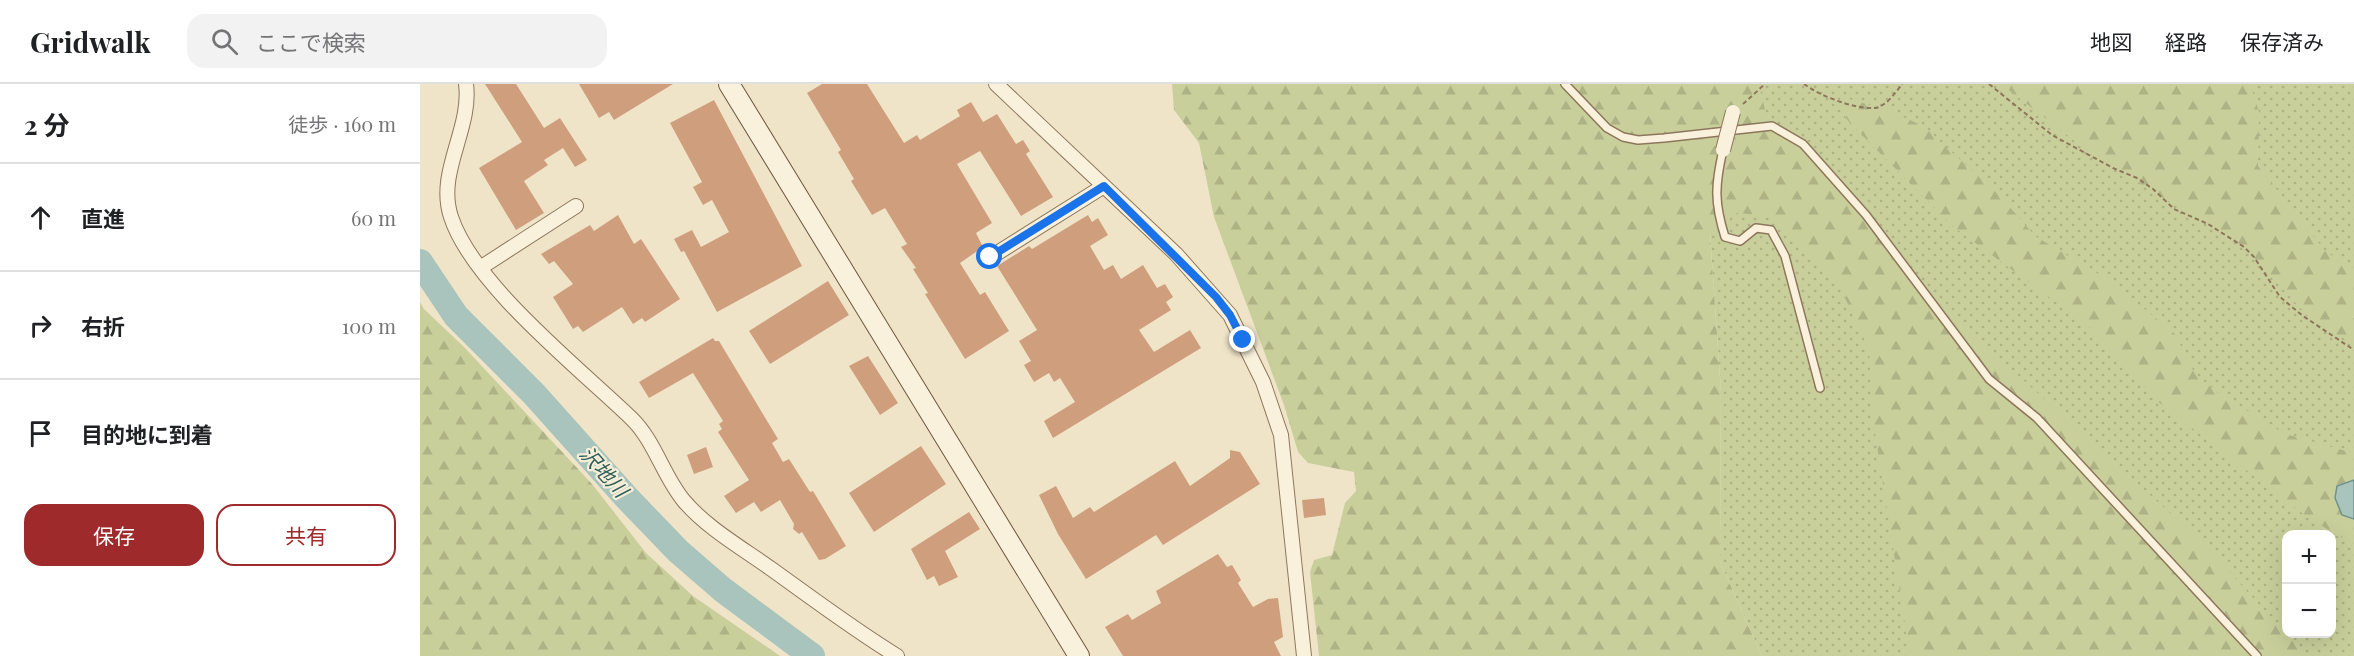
<!DOCTYPE html>
<html lang="ja">
<head>
<meta charset="utf-8">
<style>
	body { margin:0; font-family:"Playfair Display","Noto Sans JP",serif; background:#f2f2f2; color:#202124 }
	.controls { position:absolute; right:18px; bottom:18px; display:grid; overflow:hidden; border-radius:12px; box-shadow:0 6px 24px #0002 }
	.controls button { width:54px; height:54px; display:grid; place-items:center; padding:0; border:0; border-bottom:2px solid #e0e0e0; background:#fff; color:#202124; font:30px sans-serif }
	.stop { position:absolute; width:18px; height:18px; margin:-14px; border:4px solid #1a73e8; border-radius:50%; background:#fff }
	.stop.end { background:#1a73e8; border-color:#fff; box-shadow:0 2px 6px #0008 }
	.list { margin:0; padding:0; list-style:none }
	h2 { display:flex; justify-content:space-between; align-items:center; height:78px; margin:0; padding:0 24px; font-size:26px }
	h2 small { font-size:20px; font-weight:400; color:#757577 }
	.list li { display:grid; grid-template-columns:39px 1fr auto; gap:18px; align-items:center; box-sizing:border-box; height:108px; padding:0 24px; border-top:2px solid #e0e0e0 }
	.list b { display:block; font-size:22px; white-space:nowrap }
	.list em { font-size:20px; font-style:normal; color:#757577 }
	.actions { display:flex; gap:12px; padding:18px 24px }
	.actions a { flex:1; padding:14px 0; border:2px solid #9e2a2b; border-radius:18px; text-align:center; font-size:21px; color:#9e2a2b }
	.actions .main { background:#9e2a2b; color:#fff }
	.icon { flex:none; width:33px; height:33px; fill:none; stroke:currentColor; stroke-width:2; stroke-linecap:round; stroke-linejoin:round }
	.map { position:relative; flex:none; width:1934px; height:572px; overflow:hidden }
	header { display:flex; align-items:center; gap:36px; box-sizing:border-box; height:84px; padding:0 30px; background:#fff; border-bottom:2px solid #e0e0e0 }
	header strong { font-size:28px }
	nav { display:flex; gap:33px; margin-inline-start:auto; font-size:21px }
	.search { width:420px; height:54px; background:#f2f2f2; display:flex; align-items:center; gap:15px; box-sizing:border-box; padding:0 21px; border-radius:18px; color:#757577; font-size:22px }
	main { display:flex }
	aside { flex:1; background:#fff }
	.map>svg:first-child { display:block }
	.grass { fill:url(#grass-dots); fill-rule:evenodd }
	.forest { fill:url(#forest-firs) }
	.water { fill:#a9c4bc; stroke:#6f938a; stroke-width:1.5 }
	.lines { fill:none; stroke-linecap:round; stroke-linejoin:round }
	.river { stroke:#a9c4bc; stroke-width:26 }
	.building { fill:#cf9f7d }
	.lane-casing { stroke:#8d765c; stroke-width:10 }
	.street-casing { stroke:#8d765c; stroke-width:16 }
	.secondary-casing { stroke:#6f573f; stroke-width:22 }
	.path { stroke:#8d765c; stroke-width:2; stroke-dasharray:4.5 3; stroke-linecap:butt }
	.lane { stroke:#faf1dc; stroke-width:7 }
	.street { stroke:#faf1dc; stroke-width:14 }
	.secondary { stroke:#faf1dc; stroke-width:20 }
	.street-bridge-casing { stroke:#8d765c; stroke-width:16; stroke-linecap:butt }
	.street-bridge { stroke:#faf1dc; stroke-width:14 }
	.route { stroke:#1a73e8; stroke-width:8 }
	.labels { text-anchor:middle; dominant-baseline:central; stroke-width:4.5; stroke-linejoin:round; paint-order:stroke }
	.water-label { font-size:20px; font-style:italic; fill:#2f5d5a; stroke:#f7eed8 }
</style>
</head>
<body>
<header>
<strong>Gridwalk</strong>
<div class="search"><svg class="icon" aria-label="search" viewBox="0 0 24 24"><circle cx="10" cy="10" r="6"/><path d="M15 15l6 6"/></svg>ここで検索</div>
<nav><a>地図</a><a>経路</a><a>保存済み</a></nav>
</header>
<main>
<aside>
<h2>2 分<small>徒歩 · 160 m</small></h2>
<ul class="list">
<li><svg class="icon" aria-label="ahead" viewBox="0 0 24 24"><path d="M12 20V5M6 11l6-6 6 6"/></svg><div><b>直進</b></div><em>60 m</em></li>
<li><svg class="icon" aria-label="right" viewBox="0 0 24 24"><path d="M7 20v-9h11M14 6l5 5-5 5"/></svg><div><b>右折</b></div><em>100 m</em></li>
<li><svg class="icon" aria-label="arrive" viewBox="0 0 24 24"><path d="M6 21V4h12l-3 4 3 4H6"/></svg><div><b>目的地に到着</b></div></li>
</ul>
<div class="actions"><a class="main">保存</a><a>共有</a></div>
</aside>
<div class="map">
<svg width="1934" height="572" viewBox="0 0 1934 572">
	<defs>
		<pattern id="grass-dots" width="8" height="8" patternUnits="userSpaceOnUse" patternTransform="scale(1.5)"><rect width="8" height="8" fill="#c9cf9b"/><path d="M2 2h.1M6 6h.1" fill="none" stroke="#aeb285" stroke-width="1.8" stroke-linecap="round"/></pattern>
		<pattern id="forest-firs" width="22" height="20" patternUnits="userSpaceOnUse" patternTransform="scale(1.5)"><rect width="22" height="20" fill="#c9cf9b"/><path d="M5 1l3.5 6h-7zM16 11l3.5 6h-7z" fill="#aeb285"/></pattern>
	</defs>
	<rect width="100%" height="100%" fill="#f0e4c8"/>
	<!-- grass -->
	<path class="grass" d="M1212,0H1934V572H1342L1300,478L1301,308L1290,149ZM1866,450H1912V550H1866Z"/>
	<!-- forest -->
	<path class="forest" d="M752,0H1339L1346,30L1394,78L1527,227L1782,458L1886,572H1490L1452,330L1449,265L1416,195L1353,132L1317,129L1290,150L1301,308L1300,478L1342,572H899L890,488L894,476L912,471L925,419L936,407L934,388L888,379L878,368L864,321L794,133L779,59L754,26Z
		M1581,0H1830L1839,28L1838,82L1905,167L1934,186V259L1897,242L1824,163L1674,72Z
		M1422,13L1468,26L1503,42L1579,111L1615,152L1692,198L1755,250L1775,290L1797,308L1865,350L1933,369L1934,458L1918,452L1879,427L1737,317L1671,244L1535,144L1430,39L1416,21Z
		M0,218L4,225L44,263L172,400L226,469L273,512L360,572H0Z"/>
	<!-- water -->
	<path class="water" d="M1934,396V435L1922,431L1915,414L1917,402Z"/>
	<g class="lines">
		<!-- river -->
		<path class="river" d="M0,178L36,232L114,310L207,414L258,467L303,506L392,572"/>
	</g>
	<!-- building -->
	<path class="building" d="M65,0H96L124,44L140,34L167,76L155,83L143,64L124,76L128,81L104,97L124,129L96,146L59,84L102,58Z
		M159,0H253L194,36L189,28L179,34Z
		M402,0H447L484,59L497,51L500,56L540,32L537,26L551,18L563,38L577,30L596,60L603,56L610,67L606,70L633,113L601,132L560,67L537,80L572,139L556,149L563,163L540,179L560,211L565,208L589,247L545,275L505,210L508,209L493,185L496,184L481,163L487,160L465,124L452,131L431,97L434,95L418,68L421,66L387,9Z
		M294,16L382,182L297,228L264,167L261,168L254,155L272,146L281,163L309,148L292,116L283,121L273,103L282,98L250,39Z
		M198,131L214,160L221,155L260,215L225,238L222,234L213,240L202,223L163,248L158,242L153,245L133,213L153,200L134,177L129,180L121,170L170,141L174,147Z
		M668,131L672,138L678,134L688,151L670,162L684,186L693,181L701,195L723,181L737,204L745,200L753,213L746,218L751,226L719,246L734,268L770,246L781,264L633,354L624,337L655,318L640,294L634,298L629,289L614,298L604,281L611,277L599,257L617,246L577,182L609,162L612,165Z
		M408,197L429,231L350,280L329,247Z
		M293,254L295,257H299L358,355L352,359L363,378L369,375L390,408L393,407L426,462L405,475L399,476L382,448L379,450L373,445L374,440L360,416L341,428L334,418L316,429L304,412L329,396L298,348L302,345L299,340L303,337L273,289L229,314L219,298Z
		M448,272L478,319L460,331L429,282Z
		M501,362L526,400L454,448L429,409Z
		M286,363L293,383L274,390L267,371Z
		M810,366L820,368L840,400L743,461L736,451L666,495L638,450L619,411L636,402L653,434L670,423L674,428L755,377L770,402L810,374Z
		M904,414L906,431L884,434L882,416Z
		M549,428L560,445L525,467L538,493L519,502L514,492L507,496L491,465Z
		M798,470L807,483L812,481L821,496L818,499L833,523L848,515L858,514L863,553L854,558L861,572H703L685,543L708,530L712,536L741,519L736,507Z"/>
	<g class="lines">
		<!-- lane casing -->
		<g class="lane-casing">
			<path id="lane" d="M1145,0L1187,44L1203,53L1218,56L1244,54L1352,42L1383,60L1446,131L1569,295L1617,334L1837,572
				M1303,66C1295,101 1294,118 1305,153L1320,157L1336,144L1351,146L1365,172L1400,304"/>
		</g>
		<!-- street casing -->
		<g class="street-casing">
			<path id="street" d="M46,0C52,45 16,88 31,133C53,200 159,284 211,334C235,357 243,392 264,417C287,444 322,464 350,484C392,514 433,545 477,572
				M576,0L756,170L810,231L843,298L861,351L884,572
				M571,173L684,102
				M60,184L156,122"/>
		</g>
		<!-- secondary casing -->
		<g class="secondary-casing">
			<path id="secondary" d="M309,0L659,572"/>
		</g>
		<!-- path -->
		<path class="path" d="M1384,0C1400,12 1434,25 1454,24C1465,24 1476,8 1482,0
			M1569,0L1632,51L1693,84L1717,94L1733,105L1754,125L1788,140L1824,163L1834,173L1860,213L1883,232L1934,266
			M1323,20L1345,0"/>
		<!-- lane -->
		<use href="#lane" class="lane"/>
		<!-- street -->
		<use href="#street" class="street"/>
		<!-- secondary -->
		<use href="#secondary" class="secondary"/>
		<!-- street-bridge casing -->
		<g class="street-bridge-casing">
			<path id="street-bridge" d="M1303,66L1313,28"/>
		</g>
		<!-- street-bridge -->
		<use href="#street-bridge" class="street-bridge"/>
	</g>
	<g class="lines">
		<!-- route -->
		<path class="route" d="M570,173L684,102L796,213L810,231L823,256"/>
	</g>
	<g class="labels">
		<!-- water labels -->
		<g class="water-label">
			<text transform="translate(185 387) rotate(48)">沢地川</text>
		</g>
	</g>
</svg>
<div class="controls">
<button>+</button>
<button>−</button>
</div>
<div class="stop" style="left:570px;top:173px"></div>
<div class="stop end" style="left:823px;top:256px"></div>
</div>
</main>
</body>
</html>
